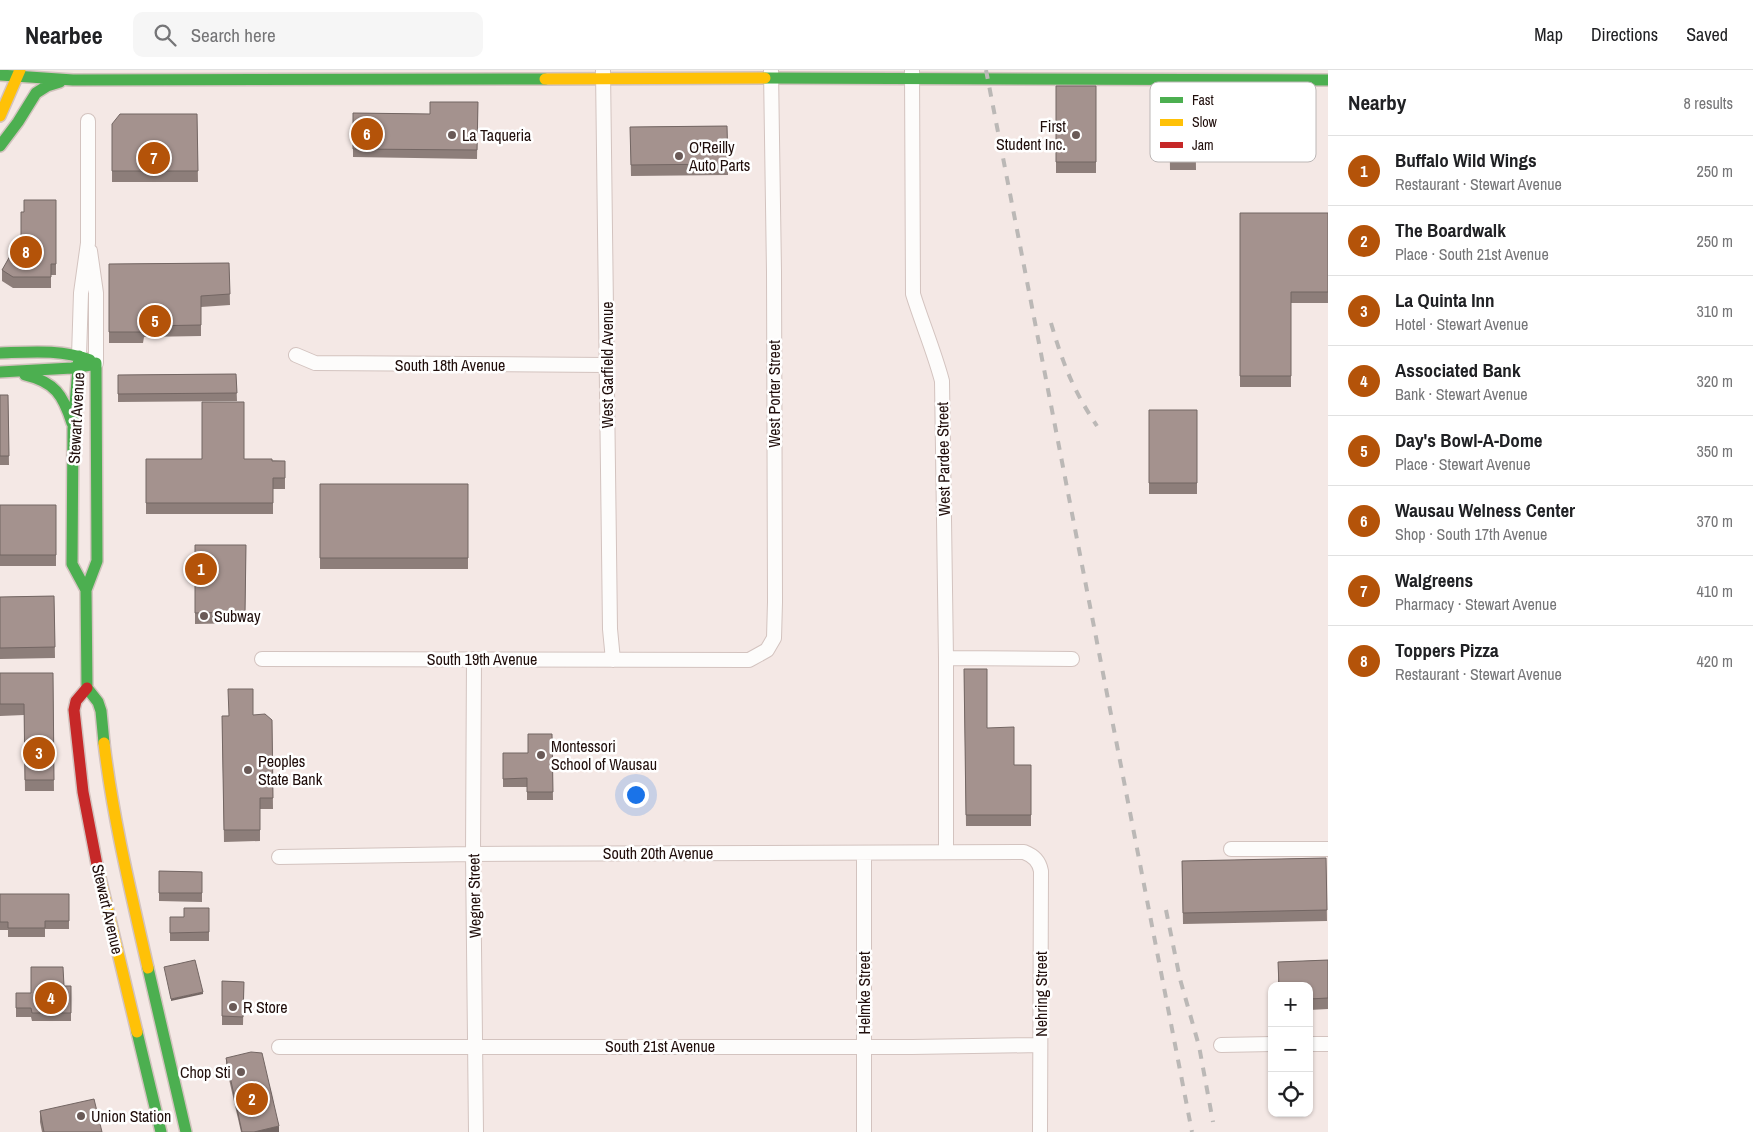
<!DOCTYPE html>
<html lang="en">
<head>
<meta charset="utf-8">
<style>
	body { margin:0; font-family:"Archivo Narrow",sans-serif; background:#f6f6f6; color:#202124 }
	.controls { position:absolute; right:15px; bottom:15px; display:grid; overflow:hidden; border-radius:10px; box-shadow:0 1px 4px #0004 }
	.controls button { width:45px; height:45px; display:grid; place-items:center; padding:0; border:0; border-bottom:1px solid #e0e0e0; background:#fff; color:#202124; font:25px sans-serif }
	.you { position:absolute; left:635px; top:724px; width:18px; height:18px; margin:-12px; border:4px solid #fff; border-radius:50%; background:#1a73e8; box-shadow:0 0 0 8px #1a73e833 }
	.badge { display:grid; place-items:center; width:32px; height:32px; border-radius:50%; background:#b45309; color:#fff; font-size:16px; font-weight:700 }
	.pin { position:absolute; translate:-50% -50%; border:2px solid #fff; box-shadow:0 1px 5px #0006 }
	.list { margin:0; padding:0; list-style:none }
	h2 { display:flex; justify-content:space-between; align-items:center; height:65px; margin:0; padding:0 20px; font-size:21px }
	h2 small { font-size:16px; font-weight:400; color:#757577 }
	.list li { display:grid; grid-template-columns:32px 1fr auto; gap:15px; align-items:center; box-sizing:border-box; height:70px; padding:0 20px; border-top:1px solid #e0e0e0 }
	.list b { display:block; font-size:19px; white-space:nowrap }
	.list p { margin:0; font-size:16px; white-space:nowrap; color:#757577 }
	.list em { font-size:16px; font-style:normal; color:#757577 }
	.icon { flex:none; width:28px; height:28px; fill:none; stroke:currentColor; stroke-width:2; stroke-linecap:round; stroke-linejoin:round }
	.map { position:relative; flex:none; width:1328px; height:1062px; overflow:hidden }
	header { display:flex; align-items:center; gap:30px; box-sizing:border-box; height:70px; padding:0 25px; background:#fff; border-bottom:1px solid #e0e0e0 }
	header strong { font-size:24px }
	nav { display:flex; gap:28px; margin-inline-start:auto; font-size:18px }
	.search { width:350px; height:45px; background:#f6f6f6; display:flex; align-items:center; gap:12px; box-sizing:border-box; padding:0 18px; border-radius:10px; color:#757577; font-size:19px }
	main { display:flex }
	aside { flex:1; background:#fff }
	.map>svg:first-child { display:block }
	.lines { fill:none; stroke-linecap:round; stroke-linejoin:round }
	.street-casing { stroke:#d3c3bf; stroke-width:16 }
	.fast-casing { stroke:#d3c3bf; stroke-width:14 }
	.slow-casing { stroke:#d3c3bf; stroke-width:14 }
	.jam-casing { stroke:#d3c3bf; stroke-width:14 }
	.street { stroke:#fdfcfb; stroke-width:14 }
	.fast { stroke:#4caf50; stroke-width:11 }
	.slow { stroke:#ffc107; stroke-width:11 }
	.jam { stroke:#c62828; stroke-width:11 }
	.rail { stroke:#bbb8b6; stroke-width:4; stroke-dasharray:9 9; stroke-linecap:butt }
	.wall { fill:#8d7e7a }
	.shaded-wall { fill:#736663 }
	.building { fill:#a4928e; stroke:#736663 }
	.poi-dot { fill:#6a5a57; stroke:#fff; stroke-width:2 }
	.labels { text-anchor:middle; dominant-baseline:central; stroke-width:5; stroke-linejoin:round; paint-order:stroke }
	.poi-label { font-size:16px; fill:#200e0b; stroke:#fff; text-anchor:start }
	.street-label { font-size:16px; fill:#200e0b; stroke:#fff }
	.key { fill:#fff; stroke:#bcb7b6; stroke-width:1 }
	.key-label { font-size:14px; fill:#200e0b }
</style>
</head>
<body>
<header>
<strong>Nearbee</strong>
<div class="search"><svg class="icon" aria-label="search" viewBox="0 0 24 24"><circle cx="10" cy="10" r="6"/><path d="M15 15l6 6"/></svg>Search here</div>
<nav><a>Map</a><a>Directions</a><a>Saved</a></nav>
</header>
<main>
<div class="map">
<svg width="1328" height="1062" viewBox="0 0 1328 1062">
	<rect width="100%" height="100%" fill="#f4e8e5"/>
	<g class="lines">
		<!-- street casing -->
		<g class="street-casing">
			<path id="street" d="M912,0L913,224C922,253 934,281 942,311L946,588V782
				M603,1L610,559L613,590
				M90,181L96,223V293
				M296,285L315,293L606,295
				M79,286L81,223L88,173V51
				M946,588L1072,589
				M262,589L749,590L767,580L774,568L775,532L774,202L771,1
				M474,589L473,784L476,1062
				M1231,779H1328
				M279,787L473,784L1024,782C1034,786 1039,791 1041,801L1040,1062
				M1309,974H1328
				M1221,975L1272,974
				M279,977H912L1040,975
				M864,1062V783"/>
		</g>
		<!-- fast casing -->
		<g class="fast-casing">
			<path id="fast" d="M0,5L73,10L545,9
				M765,8L1328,10
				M0,76L18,52L36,23L47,16L60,12
				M0,283C30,282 61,279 90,290
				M79,286L73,359L72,494L86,520
				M96,293L97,491L86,520L87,618L98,632L101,641L104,673
				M0,302L72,298L91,295
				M25,305C55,312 63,325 72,353
				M148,898L186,1062
				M137,962L161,1062"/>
		</g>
		<!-- slow casing -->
		<g class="slow-casing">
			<path id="slow" d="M545,9L765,8
				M0,46L20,0
				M104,673C113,749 131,823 148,898
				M97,795L137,962"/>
		</g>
		<!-- jam casing -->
		<g class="jam-casing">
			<path id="jam" d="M87,618L76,631L74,640L83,722L97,795"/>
		</g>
		<!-- street -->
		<use href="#street" class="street"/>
		<!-- fast -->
		<use href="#fast" class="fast"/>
		<!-- slow -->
		<use href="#slow" class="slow"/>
		<!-- jam -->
		<use href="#jam" class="jam"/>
		<!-- rail -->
		<path class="rail" d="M986,0L1192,1062
			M1051,253C1063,294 1073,320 1097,356
			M1166,840L1180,909L1199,976L1213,1052"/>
	</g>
	<!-- wall -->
	<path class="wall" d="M1056,16H1096V103H1056Z
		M1169,28H1195L1196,100H1170Z
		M478,32L477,89L353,87V43L430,44Z
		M197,44L198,112H112V54Z
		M727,56L728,105L631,106L630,57Z
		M56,130V205H51V218H13L2,211V200L21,172L24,142Z
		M1240,143H1328V233H1291V317H1240Z
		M229,193L230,235L201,237V266L144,267L143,273H109V194Z
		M236,304L237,331L118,332V305Z
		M0,325H8L9,395H0Z
		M1149,340H1197V424H1149Z
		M146,389H244L285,391V419H273V444H146Z
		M320,414H468V499H320Z
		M0,435H56V496H0Z
		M195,475H246L245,553L195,554Z
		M54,526L55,588L0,589V527Z
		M964,599L987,658L1014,695H1031V756H966Z
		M0,603H53L54,721H25L24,645L0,646Z
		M253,645L272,650L273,739H260V771L224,772L222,646Z
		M552,664L553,730H527V717H503V683H528Z
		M1326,788L1327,851L1183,854L1182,791Z
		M159,801L202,802V832L159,831Z
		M0,824H69V859H45V867H8V860H0Z
		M209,838V871H170V847H184Z
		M1328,890V939L1309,940V916H1278V892Z
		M222,911L244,912L243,955H222Z
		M64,916H71V951H32L31,947H16V923H31Z
		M226,988L279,1062H241L226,996Z
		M40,1041L102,1062H42L40,1052Z"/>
	<!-- shaded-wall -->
	<path class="shaded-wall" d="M203,922V924L171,931V929Z
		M279,1056V1062H254Z"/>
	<!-- building -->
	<path class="building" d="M1056,16H1096V92H1056Z
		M430,32H478L477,80L353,79V43L430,44Z
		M120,44H197L198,101H112V54Z
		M727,56L728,94L631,95L630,57Z
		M24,130H56V194H51V207H13L2,200L18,172H21V142H24Z
		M1240,143H1328V222H1291V306H1240Z
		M229,193L230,224L201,226V255L144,256L143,262H109V194Z
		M236,304L237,323L118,324V305Z
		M0,325H8L9,386H0Z
		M202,332H244V389H272V391H285V408H273V433H146V389H202Z
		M1149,340H1197V413H1149Z
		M320,414H468V488H320Z
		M0,435H56V485H0Z
		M195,475H246L245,542L195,543Z
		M54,526L55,577L0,578V527Z
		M964,599H987V658L1014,657V695H1031V745H966Z
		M0,603H53L54,710H25L24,634H0Z
		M228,619H253V645L265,644L272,650L273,728H260V760H224L222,646H229Z
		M528,664H552L553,722H527V708L503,709V683H528Z
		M1326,788L1327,840L1183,843L1182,791Z
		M159,801L202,802V823H159Z
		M0,824H69V851H45V858H8V852H0Z
		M184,838H209V862L170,863V847H184Z
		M195,890L203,922L171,929L164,897Z
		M1328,890V928L1309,929V916H1279L1278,892Z
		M31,897H63L64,916H71V943H32L31,938H16V923H31Z
		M222,911L244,912L243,947L222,946Z
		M251,982L262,983L279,1056L254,1062H242L226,988Z
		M94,1029L102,1062H44L40,1041Z"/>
	<!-- markers -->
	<g class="poi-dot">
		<circle cx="452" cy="65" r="5"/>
		<circle cx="1076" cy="65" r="5"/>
		<circle cx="679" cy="86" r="5"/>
		<circle cx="204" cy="546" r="5"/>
		<circle cx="541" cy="685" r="5"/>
		<circle cx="248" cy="700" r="5"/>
		<circle cx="233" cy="937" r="5"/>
		<circle cx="241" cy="1002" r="5"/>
		<circle cx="81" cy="1046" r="5"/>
	</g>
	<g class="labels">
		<!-- poi labels -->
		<g class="poi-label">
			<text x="1066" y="56" text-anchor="end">First<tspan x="1066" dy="18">Student Inc.</tspan></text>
			<text x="462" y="65">La Taqueria</text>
			<text x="689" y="77">O'Reilly<tspan x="689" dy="18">Auto Parts</tspan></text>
			<text x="214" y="546">Subway</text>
			<text x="551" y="676">Montessori<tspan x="551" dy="18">School of Wausau</tspan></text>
			<text x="258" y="691">Peoples<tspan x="258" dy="18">State Bank</tspan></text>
			<text x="243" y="937">R Store</text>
			<text x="231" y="1002" text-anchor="end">Chop Sti</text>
			<text x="91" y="1046">Union Station</text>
		</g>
		<!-- street labels -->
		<g class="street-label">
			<text x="450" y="295">South 18th Avenue</text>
			<text transform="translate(607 295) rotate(-90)">West Garfield Avenue</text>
			<text transform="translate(774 324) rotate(-90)">West Porter Street</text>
			<text transform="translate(76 348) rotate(-87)">Stewart Avenue</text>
			<text transform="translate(943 389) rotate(-91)">West Pardee Street</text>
			<text x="482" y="589">South 19th Avenue</text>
			<text x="658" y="783">South 20th Avenue</text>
			<text transform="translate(474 826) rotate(-91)">Wegner Street</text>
			<text transform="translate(108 839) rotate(77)">Stewart Avenue</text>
			<text transform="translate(864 923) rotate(-90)">Helmke Street</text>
			<text transform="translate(1041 924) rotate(-90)">Nehring Street</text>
			<text x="660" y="976">South 21st Avenue</text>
		</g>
	</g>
	<!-- legend -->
	<rect x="1150" y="12" width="166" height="80" rx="8" class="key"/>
	<rect x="1160" y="27" width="23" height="6" fill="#4caf50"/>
	<rect x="1160" y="49" width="23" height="7" fill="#ffc107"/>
	<rect x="1160" y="72" width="23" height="6" fill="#c62828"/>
	<g class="key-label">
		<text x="1192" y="35">Fast</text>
		<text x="1192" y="57">Slow</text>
		<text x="1192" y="80">Jam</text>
	</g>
</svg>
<div class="controls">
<button>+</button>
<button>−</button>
<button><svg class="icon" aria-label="locate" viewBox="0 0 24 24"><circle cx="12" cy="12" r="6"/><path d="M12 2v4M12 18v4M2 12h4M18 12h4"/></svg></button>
</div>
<div class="you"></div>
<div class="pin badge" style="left:201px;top:499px">1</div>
<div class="pin badge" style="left:252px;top:1029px">2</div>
<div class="pin badge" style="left:39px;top:683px">3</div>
<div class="pin badge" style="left:51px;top:928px">4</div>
<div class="pin badge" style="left:155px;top:251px">5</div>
<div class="pin badge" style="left:367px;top:64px">6</div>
<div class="pin badge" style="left:154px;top:88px">7</div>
<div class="pin badge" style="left:26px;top:182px">8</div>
</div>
<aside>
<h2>Nearby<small>8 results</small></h2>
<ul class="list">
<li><span class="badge">1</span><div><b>Buffalo Wild Wings</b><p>Restaurant · Stewart Avenue</p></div><em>250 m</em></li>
<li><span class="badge">2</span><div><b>The Boardwalk</b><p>Place · South 21st Avenue</p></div><em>250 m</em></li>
<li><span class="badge">3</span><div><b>La Quinta Inn</b><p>Hotel · Stewart Avenue</p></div><em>310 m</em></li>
<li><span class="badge">4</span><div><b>Associated Bank</b><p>Bank · Stewart Avenue</p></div><em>320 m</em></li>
<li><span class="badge">5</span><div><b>Day's Bowl-A-Dome</b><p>Place · Stewart Avenue</p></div><em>350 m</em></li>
<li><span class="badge">6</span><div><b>Wausau Welness Center</b><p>Shop · South 17th Avenue</p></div><em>370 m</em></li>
<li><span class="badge">7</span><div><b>Walgreens</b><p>Pharmacy · Stewart Avenue</p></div><em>410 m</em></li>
<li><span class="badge">8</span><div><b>Toppers Pizza</b><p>Restaurant · Stewart Avenue</p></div><em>420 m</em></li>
</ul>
</aside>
</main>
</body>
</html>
